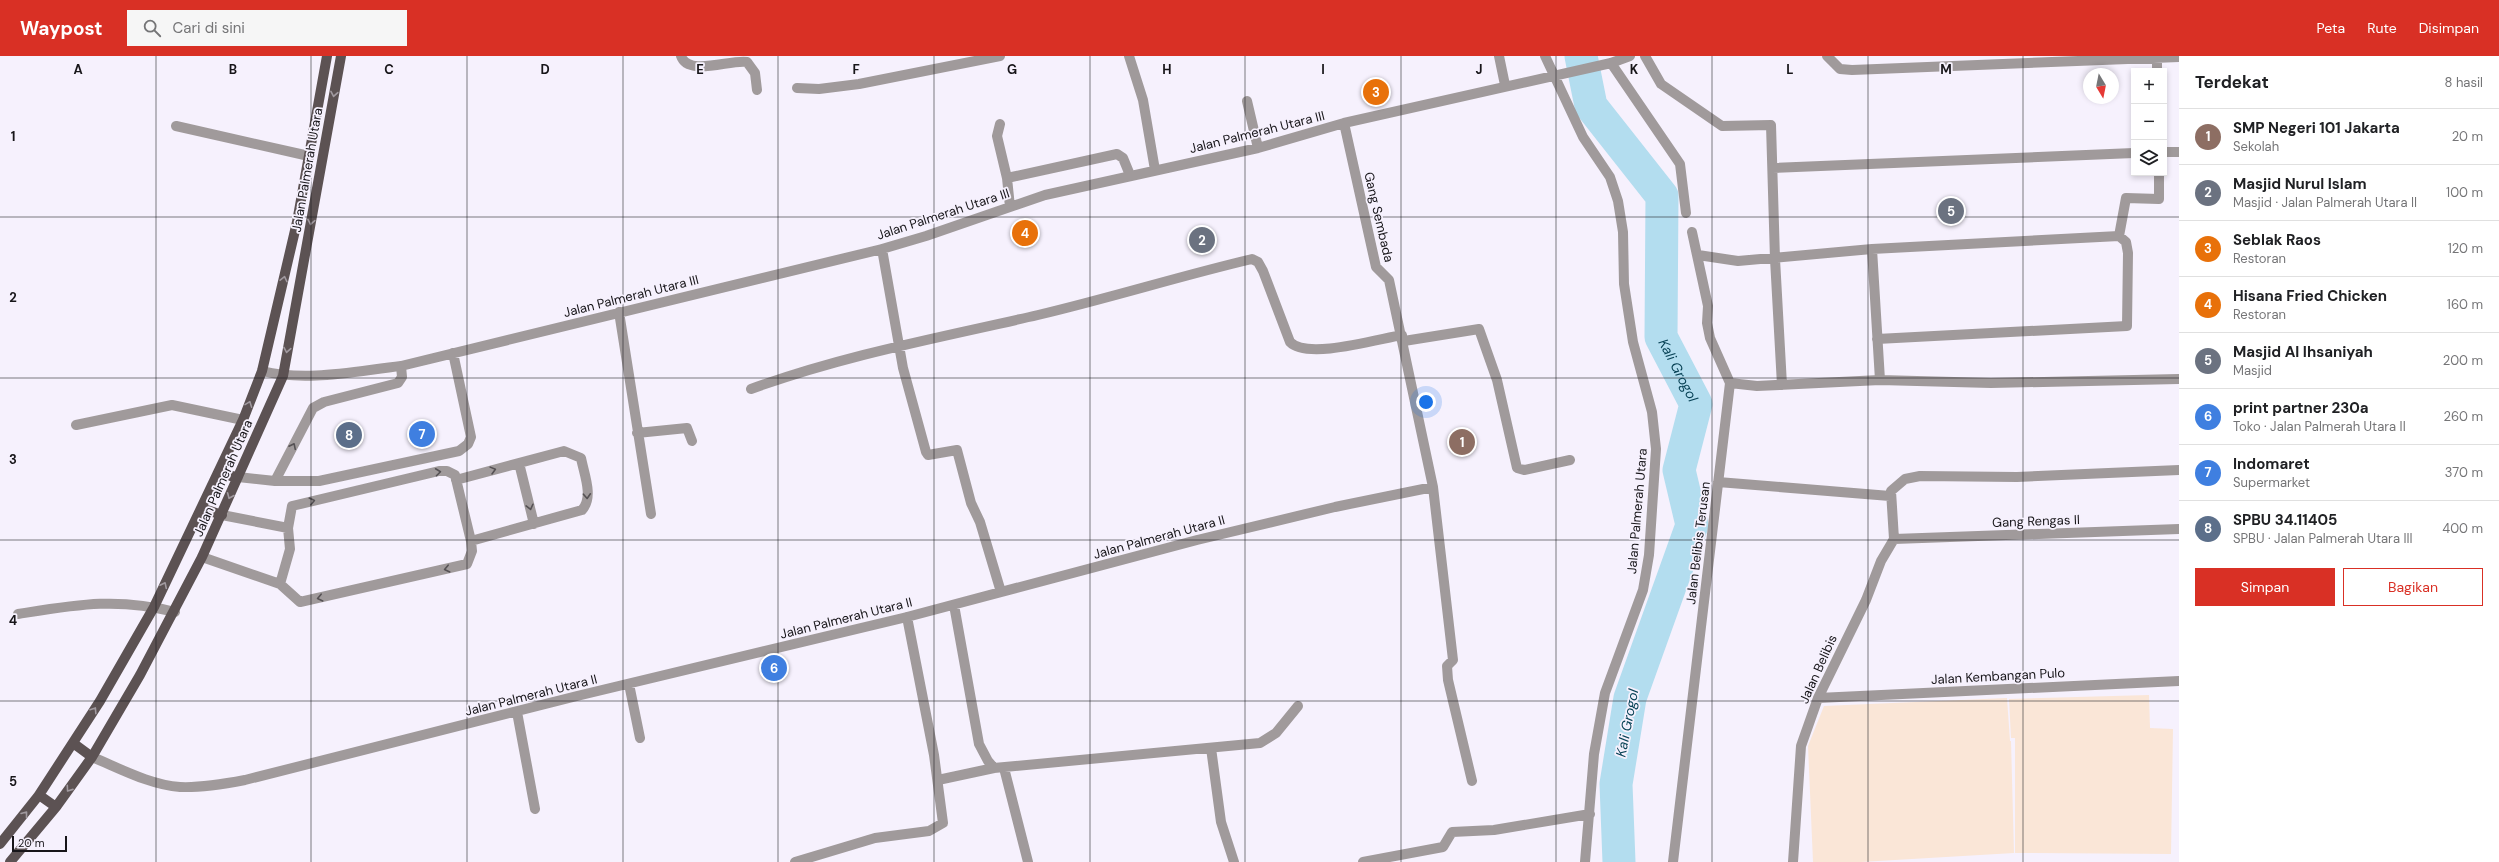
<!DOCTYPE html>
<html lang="id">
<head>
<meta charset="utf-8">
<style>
	body { margin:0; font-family:"DM Sans",sans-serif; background:#f6f6f6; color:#202124 }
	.controls { position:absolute; right:12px; top:12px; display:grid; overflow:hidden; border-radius:0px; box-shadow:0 2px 6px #0003 }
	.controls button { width:36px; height:36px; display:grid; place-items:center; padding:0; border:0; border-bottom:1px solid #e0e0e0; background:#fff; color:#202124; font:20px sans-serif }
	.compass { position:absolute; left:2083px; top:12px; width:36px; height:36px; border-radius:50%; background:#fff; box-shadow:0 2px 6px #0003; rotate:170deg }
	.scale { position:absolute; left:12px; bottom:10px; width:55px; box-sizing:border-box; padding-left:4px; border:2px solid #171519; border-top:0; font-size:11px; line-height:14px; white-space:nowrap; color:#171519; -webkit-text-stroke:3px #f6f1fd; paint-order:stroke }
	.you { position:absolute; left:1426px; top:346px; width:14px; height:14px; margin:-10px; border:3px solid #fff; border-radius:50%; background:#1a73e8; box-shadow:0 0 0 6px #1a73e833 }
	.badge { display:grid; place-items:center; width:26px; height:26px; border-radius:50%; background:#d93025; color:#fff; font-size:13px; font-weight:700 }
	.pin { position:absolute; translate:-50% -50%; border:2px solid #fff; box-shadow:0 1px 4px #0006 }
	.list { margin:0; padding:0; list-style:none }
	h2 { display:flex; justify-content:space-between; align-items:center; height:52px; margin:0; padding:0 16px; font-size:17px }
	h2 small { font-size:13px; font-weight:400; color:#757577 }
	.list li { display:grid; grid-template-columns:26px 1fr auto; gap:12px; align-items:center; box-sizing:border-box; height:56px; padding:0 16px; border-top:1px solid #e0e0e0 }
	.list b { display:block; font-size:15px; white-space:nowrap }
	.list p { margin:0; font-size:13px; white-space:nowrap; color:#757577 }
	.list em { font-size:13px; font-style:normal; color:#757577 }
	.actions { display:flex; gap:8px; padding:12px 16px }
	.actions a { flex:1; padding:9px 0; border:1px solid #d93025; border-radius:0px; text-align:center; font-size:14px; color:#d93025 }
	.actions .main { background:#d93025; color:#fff }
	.icon { flex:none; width:22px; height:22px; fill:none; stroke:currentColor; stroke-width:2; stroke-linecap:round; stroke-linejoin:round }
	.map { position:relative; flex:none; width:2179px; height:806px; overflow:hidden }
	header { display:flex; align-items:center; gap:24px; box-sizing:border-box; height:56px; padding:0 20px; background:#d93025; color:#fff }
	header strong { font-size:19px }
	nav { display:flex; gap:22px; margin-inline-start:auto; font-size:14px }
	.search { width:280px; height:36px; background:#f6f6f6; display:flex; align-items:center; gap:10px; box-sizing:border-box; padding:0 14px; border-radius:0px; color:#757577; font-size:15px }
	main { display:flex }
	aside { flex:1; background:#fff }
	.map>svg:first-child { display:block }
	.education { fill:#fae6d7 }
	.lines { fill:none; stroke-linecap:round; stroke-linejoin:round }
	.river { stroke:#b3ddef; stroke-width:33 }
	.minor { stroke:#a09a9b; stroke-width:10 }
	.major { stroke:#5c5253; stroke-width:10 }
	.oneway { stroke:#a19aa0 }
	.oneway2 { stroke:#555154 }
	.grid { fill:none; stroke:#171519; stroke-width:1; stroke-opacity:0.55 }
	.labels { text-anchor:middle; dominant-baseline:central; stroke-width:3.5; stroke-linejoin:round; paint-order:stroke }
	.street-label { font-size:13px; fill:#171519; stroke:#f6f1fd }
	.water-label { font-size:14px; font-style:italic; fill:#094357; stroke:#f6f1fd }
	.grid-label { font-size:13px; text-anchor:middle; font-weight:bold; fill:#171519; stroke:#f6f1fd; stroke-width:3.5; stroke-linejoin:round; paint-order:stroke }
</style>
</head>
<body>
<header>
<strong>Waypost</strong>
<div class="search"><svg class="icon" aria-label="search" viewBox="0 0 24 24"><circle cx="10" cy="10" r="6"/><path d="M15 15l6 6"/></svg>Cari di sini</div>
<nav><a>Peta</a><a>Rute</a><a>Disimpan</a></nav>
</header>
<main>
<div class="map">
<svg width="2179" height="806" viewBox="0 0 2179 806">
	<rect width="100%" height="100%" fill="#f6f1fd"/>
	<!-- education -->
	<path class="education" d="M2149,639L2150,672L2173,673L2171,798L2015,797V682H2011L2009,643Z
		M2007,642L2010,685H2011L2014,797L1861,806H1813L1808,690L1824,650Z"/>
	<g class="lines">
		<!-- river -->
		<path class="river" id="s1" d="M1581,0L1591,50L1662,140L1661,281L1696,348L1679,414L1692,469L1630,642L1616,728L1619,806"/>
		<!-- minor -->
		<path class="minor" d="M681,0C688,21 731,3 747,6L755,17L757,34
			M1129,0L1143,44L1155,114
			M1499,0L1505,29
			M1545,0L1583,81L1610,121L1618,145L1623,176L1624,228L1633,286L1652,356L1656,393L1649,499L1643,534L1605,637L1594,698L1585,806
			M1645,0L1661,28L1722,70L1771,69L1775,203L1782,329
			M1827,0L1840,13L1852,14L2179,1
			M2157,2V15
			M1611,7L1680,108L1686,157
			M797,32L819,33L859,28L1000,0
			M1247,45L1258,92
			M1344,67L1376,211L1389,224L1433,431L1453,604L1447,610L1448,624L1472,725
			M1000,68L997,80L1007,122
			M176,70L309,100
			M2164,96H2179
			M1773,112L2134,97
			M1010,151L1007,122L1117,98L1123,102L1130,119
			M2119,180L2126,142L2159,143V117
			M882,193L903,312L926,396L928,399L957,394L971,447L980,466L1001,536
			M1872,193L1880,324
			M1698,199L1738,205L1872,193L2119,180L2126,186L2128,197L2127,270L1877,283
			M619,256L651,458
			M1404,285L1479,273L1497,324L1517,412L1524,414L1570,404
			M262,315C307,326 355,315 401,310L882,193L926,180L1045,139L1258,92L1344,67L1611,7L1630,0
			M1730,327L1757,330L1880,324L1991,327L2179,323
			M751,333C844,299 942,281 1038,259C1110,242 1180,220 1252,203L1258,206L1263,215L1290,286C1307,304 1378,283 1402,279
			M76,369L172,349L243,364
			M637,377L687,372L692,385
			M519,407L534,468
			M238,421L275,425H319L459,395L468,388L471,381L453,297
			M456,424L564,395L581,402C584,418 594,441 582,454L471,485
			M275,425L313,352L324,346L398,327L402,321L401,310
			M1718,426L1890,440
			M1894,483L2179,473
			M202,501L280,528L300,546L467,508L472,495L471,485L455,419L447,415H439L292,450L288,472L222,459
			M280,528L290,493L288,472
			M954,549L979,688L988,705L994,712L1260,687L1276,677L1298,650
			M18,558C75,549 117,541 175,556
			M629,628L640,682
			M1818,642L2179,625
			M517,656L535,753
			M1211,692L1221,766L1234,806
			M92,701C119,712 150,729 180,731C201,732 224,728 245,724L577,640L907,561L1197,484L1335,451L1433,431
			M1004,712L1028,806
			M938,724L994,712
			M795,806L875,782L929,775L943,767L934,699L907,561
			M1363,806L1443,791L1452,776L1494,774L1590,758
			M1673,806L1730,327L1710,282L1707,267L1708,250L1692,176
			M1793,806L1801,690L1818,642L1866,544L1881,505L1894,483L1891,435L1905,423L1920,420L2017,421L2179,414"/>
		<!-- major -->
		<path class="major" d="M218,418L238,421
			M201,452L222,459
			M73,687L92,701
			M39,739L56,751
			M0,788L39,739L100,645L154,551L243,364L262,315L297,166L327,0
			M10,806L56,751L92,701L140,619L202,501L283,320L341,0"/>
	</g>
	<!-- one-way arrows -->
	<defs><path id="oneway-chevron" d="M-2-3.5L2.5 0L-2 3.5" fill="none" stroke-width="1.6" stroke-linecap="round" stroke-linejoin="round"/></defs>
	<g class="oneway">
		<use href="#oneway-chevron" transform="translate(334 38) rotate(100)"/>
		<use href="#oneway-chevron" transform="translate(311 166) rotate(100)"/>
		<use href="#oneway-chevron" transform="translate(284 223) rotate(-77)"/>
		<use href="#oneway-chevron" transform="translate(287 294) rotate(100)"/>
		<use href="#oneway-chevron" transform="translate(249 348) rotate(-69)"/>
		<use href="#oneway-chevron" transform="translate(230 440) rotate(113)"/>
		<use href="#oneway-chevron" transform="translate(164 529) rotate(-64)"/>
		<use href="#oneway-chevron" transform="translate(94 654) rotate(-57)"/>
		<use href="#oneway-chevron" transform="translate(69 733) rotate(125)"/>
		<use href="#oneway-chevron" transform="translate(25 758) rotate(-52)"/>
	</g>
	<g class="oneway2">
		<use href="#oneway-chevron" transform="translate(293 390) rotate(-64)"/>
		<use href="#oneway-chevron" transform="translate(493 414) rotate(-15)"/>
		<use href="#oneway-chevron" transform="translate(438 416) rotate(-7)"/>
		<use href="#oneway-chevron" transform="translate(587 440) rotate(87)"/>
		<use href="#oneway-chevron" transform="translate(312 445) rotate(-13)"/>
		<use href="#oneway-chevron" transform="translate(530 451) rotate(76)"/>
		<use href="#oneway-chevron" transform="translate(447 513) rotate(167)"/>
		<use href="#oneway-chevron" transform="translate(320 542) rotate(167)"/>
	</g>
	<!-- grid -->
	<path class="grid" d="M156,0V806M311,0V806M467,0V806M623,0V806M778,0V806M934,0V806M1090,0V806M1245,0V806M1401,0V806M1556,0V806M1712,0V806M1868,0V806M2023,0V806M0,161H2179M0,322H2179M0,484H2179M0,645H2179"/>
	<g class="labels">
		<!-- street labels -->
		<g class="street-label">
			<text transform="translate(1257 76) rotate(-14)">Jalan Palmerah Utara III</text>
			<text transform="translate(307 114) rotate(-80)">Jalan Palmerah Utara</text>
			<text transform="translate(943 158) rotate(-18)">Jalan Palmerah Utara III</text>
			<text transform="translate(1379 161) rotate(77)">Gang Sembada</text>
			<text transform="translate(631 240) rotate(-14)">Jalan Palmerah Utara III</text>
			<text transform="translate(223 422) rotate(-66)">Jalan Palmerah Utara</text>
			<text transform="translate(1637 455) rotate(-85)">Jalan Palmerah Utara</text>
			<text transform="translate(2036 465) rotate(-2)">Gang Rengas II</text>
			<text transform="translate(1159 481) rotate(-15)">Jalan Palmerah Utara II</text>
			<text transform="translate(1698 487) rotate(-83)">Jalan Belibis Terusan</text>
			<text transform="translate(846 562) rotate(-14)">Jalan Palmerah Utara II</text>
			<text transform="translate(1818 613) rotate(-66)">Jalan Belibis</text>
			<text transform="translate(1998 620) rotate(-3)">Jalan Kembangan Pulo</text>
			<text transform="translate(531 639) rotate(-14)">Jalan Palmerah Utara II</text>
		</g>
		<!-- water labels -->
		<g class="water-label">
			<text stroke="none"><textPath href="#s1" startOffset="344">Kali Grogol</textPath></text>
			<text transform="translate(1627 667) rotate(-79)">Kali Grogol</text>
		</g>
	</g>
	<g class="grid-label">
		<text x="78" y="18">A</text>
		<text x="233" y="18">B</text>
		<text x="389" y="18">C</text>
		<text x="545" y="18">D</text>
		<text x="700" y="18">E</text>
		<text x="856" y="18">F</text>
		<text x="1012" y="18">G</text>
		<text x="1167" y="18">H</text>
		<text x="1323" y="18">I</text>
		<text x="1479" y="18">J</text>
		<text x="1634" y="18">K</text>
		<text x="1790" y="18">L</text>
		<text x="1946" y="18">M</text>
		<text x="13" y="85">1</text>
		<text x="13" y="246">2</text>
		<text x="13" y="408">3</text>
		<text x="13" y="569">4</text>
		<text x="13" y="730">5</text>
	</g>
</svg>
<div class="controls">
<button>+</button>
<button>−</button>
<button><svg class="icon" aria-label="layers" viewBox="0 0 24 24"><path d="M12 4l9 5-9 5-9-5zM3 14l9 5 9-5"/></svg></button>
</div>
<svg class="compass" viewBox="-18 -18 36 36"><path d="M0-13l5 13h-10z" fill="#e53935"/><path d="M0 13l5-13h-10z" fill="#757577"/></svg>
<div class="scale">20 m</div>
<div class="you"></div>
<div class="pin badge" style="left:1462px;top:386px;background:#8d6e63">1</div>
<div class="pin badge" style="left:1202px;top:184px;background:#6b7280">2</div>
<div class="pin badge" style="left:1376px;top:36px;background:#e8710a">3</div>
<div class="pin badge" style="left:1025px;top:177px;background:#e8710a">4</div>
<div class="pin badge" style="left:1951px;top:155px;background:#6b7280">5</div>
<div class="pin badge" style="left:774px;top:612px;background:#3f7fe0">6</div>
<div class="pin badge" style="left:422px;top:378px;background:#3f7fe0">7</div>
<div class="pin badge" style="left:349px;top:379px;background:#5c6f8a">8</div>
</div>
<aside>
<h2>Terdekat<small>8 hasil</small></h2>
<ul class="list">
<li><span class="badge" style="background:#8d6e63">1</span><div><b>SMP Negeri 101 Jakarta</b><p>Sekolah</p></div><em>20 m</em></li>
<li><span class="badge" style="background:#6b7280">2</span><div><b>Masjid Nurul Islam</b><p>Masjid · Jalan Palmerah Utara II</p></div><em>100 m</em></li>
<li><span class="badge" style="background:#e8710a">3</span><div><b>Seblak Raos</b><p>Restoran</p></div><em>120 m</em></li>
<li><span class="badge" style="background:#e8710a">4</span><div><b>Hisana Fried Chicken</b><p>Restoran</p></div><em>160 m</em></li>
<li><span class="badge" style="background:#6b7280">5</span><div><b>Masjid Al Ihsaniyah</b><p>Masjid</p></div><em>200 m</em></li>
<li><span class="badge" style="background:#3f7fe0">6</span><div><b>print partner 230a</b><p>Toko · Jalan Palmerah Utara II</p></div><em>260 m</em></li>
<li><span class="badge" style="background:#3f7fe0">7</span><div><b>Indomaret</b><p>Supermarket</p></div><em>370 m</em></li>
<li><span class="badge" style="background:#5c6f8a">8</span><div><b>SPBU 34.11405</b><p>SPBU · Jalan Palmerah Utara III</p></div><em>400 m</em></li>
</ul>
<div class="actions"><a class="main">Simpan</a><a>Bagikan</a></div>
</aside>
</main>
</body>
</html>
